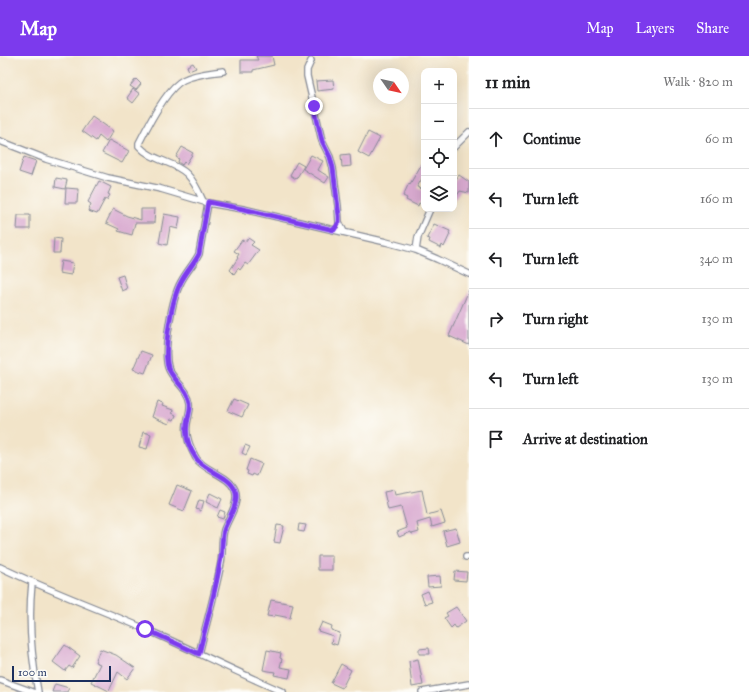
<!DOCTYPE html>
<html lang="en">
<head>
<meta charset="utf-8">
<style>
	body { margin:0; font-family:"IM FELL Great Primer",serif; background:#f2f2f2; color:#202124 }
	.controls { position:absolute; right:12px; top:12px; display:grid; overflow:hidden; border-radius:8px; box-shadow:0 4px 16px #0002 }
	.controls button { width:36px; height:36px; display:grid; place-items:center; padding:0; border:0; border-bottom:1px solid #e0e0e0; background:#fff; color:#202124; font:20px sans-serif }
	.compass { position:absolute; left:373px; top:12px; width:36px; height:36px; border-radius:50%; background:#fff; box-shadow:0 4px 16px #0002; rotate:124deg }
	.scale { position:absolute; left:12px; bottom:10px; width:99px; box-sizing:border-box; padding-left:4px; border:2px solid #1b2f5e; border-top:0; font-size:11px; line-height:14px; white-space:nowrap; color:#1b2f5e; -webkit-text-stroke:3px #fdfcf7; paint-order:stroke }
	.stop { position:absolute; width:12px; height:12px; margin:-9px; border:3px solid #7c3aed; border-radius:50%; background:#fff }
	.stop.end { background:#7c3aed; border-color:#fff; box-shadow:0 1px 4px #0008 }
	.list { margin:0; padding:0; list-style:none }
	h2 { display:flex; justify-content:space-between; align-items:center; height:52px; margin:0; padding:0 16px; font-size:17px }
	h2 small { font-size:13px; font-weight:400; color:#757577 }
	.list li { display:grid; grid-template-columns:26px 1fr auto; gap:12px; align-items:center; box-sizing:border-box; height:60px; padding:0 16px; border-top:1px solid #e0e0e0 }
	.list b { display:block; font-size:15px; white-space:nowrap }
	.list em { font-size:13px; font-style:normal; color:#757577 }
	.icon { flex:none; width:22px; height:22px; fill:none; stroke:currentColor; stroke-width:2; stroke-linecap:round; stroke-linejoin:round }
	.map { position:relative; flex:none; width:469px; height:636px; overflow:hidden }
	header { display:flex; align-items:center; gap:24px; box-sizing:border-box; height:56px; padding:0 20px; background:#7c3aed; color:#fff }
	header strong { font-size:19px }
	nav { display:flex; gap:22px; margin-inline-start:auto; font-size:14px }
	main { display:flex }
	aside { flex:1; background:#fff }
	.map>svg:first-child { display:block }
	.building { fill:#d9aad0 }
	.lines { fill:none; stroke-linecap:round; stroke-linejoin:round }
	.street-casing { stroke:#868a94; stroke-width:8 }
	.street { stroke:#fff; stroke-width:5.5 }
	.route { stroke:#7c3aed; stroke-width:5 }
</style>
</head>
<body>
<header>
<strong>Map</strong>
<nav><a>Map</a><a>Layers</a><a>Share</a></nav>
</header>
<main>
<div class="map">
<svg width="469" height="636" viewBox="0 0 469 636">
	<rect width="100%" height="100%" fill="#fdfcf7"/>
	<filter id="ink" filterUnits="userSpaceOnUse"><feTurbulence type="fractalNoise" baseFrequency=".025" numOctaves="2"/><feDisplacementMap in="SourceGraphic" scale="8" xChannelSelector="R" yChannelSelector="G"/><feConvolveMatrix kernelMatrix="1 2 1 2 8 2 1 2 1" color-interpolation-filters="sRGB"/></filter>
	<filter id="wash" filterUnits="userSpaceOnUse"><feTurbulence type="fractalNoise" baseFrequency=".012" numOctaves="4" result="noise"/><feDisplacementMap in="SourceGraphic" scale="16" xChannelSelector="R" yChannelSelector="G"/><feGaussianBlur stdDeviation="0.9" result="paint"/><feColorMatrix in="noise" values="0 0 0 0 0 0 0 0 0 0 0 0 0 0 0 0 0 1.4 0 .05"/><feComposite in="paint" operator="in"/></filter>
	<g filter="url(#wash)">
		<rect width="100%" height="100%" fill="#f2e4c9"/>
		<g id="blocks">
			<!-- building -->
			<path class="building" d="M256,0H272L274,9L253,14V16H241V4H258Z
				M193,7L196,12L189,15L187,10Z
				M136,23L141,28L136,34L130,30Z
				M333,24L334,33L317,35L316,25Z
				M133,33L140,38L133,47L127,42Z
				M92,60L113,75L106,86L99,80L96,85L82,75Z
				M368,76L380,82L369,102L358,96Z
				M109,84L129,95L122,107L102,97Z
				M182,91L193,97L186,108L184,106L182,109L178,106L179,103L176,101Z
				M350,98L351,110L342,111L341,99Z
				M311,99L323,105L318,114L329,121L325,127L303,113Z
				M24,101L36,105L31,120L19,116Z
				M424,104V119L417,131L424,134V149L419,147L418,150L406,144L407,142L403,140L409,127L410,128Z
				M297,106L304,110L296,123L290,119Z
				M459,119L469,126V137L460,135L454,144V126Z
				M56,122L67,124L65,133L55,131Z
				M99,125L111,131L108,138L110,139L107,144L105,143L97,158L88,155L91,148L88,146Z
				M66,132L78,133L77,147H65Z
				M113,153L127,160L141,164V153H155L154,167H135L132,179L118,175L119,173L106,167Z
				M164,158L180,161L178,173L170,171L167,189L159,187Z
				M18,159H30V173H17Z
				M434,168L450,175L449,177L450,178L444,191L442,189L441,192L429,186L430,183L427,182Z
				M54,182L61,183L60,197H53Z
				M248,182L254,186L251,189L259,194L248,209L245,207L240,214L238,212L234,218L230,214L238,202L237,201L239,198L234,195L242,184L245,186Z
				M61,205L73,207L71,219L59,217Z
				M123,219L127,233L122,235L117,221Z
				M469,234V289L449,280Z
				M141,295L152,299L145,317L133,313Z
				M234,343L248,349L242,361L228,355Z
				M157,346L163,348L162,350L173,354L172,357L176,359L174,364L171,363L169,368L152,361Z
				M143,376L151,378L147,393L139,391Z
				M245,389L250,391L246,399L242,397Z
				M250,403L262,408L257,420L253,418L252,420L247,418L248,415L246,414Z
				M177,429L192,435L184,455L169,449Z
				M394,434L395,439L422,434L427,459L441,455L445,467L432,471L430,463L417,467L419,476L412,478L411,476L399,481L397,476L407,472L401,451L388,454L384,436Z
				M210,437L222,443L218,452L206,446Z
				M199,444L204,445L201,455L196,453Z
				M220,454L225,456L223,463L217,461Z
				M299,468L306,469L304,476L298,475Z
				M277,469L284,470L280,487L274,486Z
				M456,472L460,486L447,490L443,475Z
				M318,500H332V514H318Z
				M455,515L467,516L466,525L454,524Z
				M440,520L441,530L428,531L427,521Z
				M428,535L432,546L425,548L421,538Z
				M271,544L293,548L290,562L275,559L274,561L267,560Z
				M456,551L466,565L456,572L454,569L451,572L444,562L448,560L446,557Z
				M322,566L332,570L331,574L340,577L337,589L331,587L333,580L318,575Z
				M65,589L80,600L72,612L69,610L65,615L53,606Z
				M429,592L430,598H419V593Z
				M100,593L116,599L135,612L127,623L118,616L109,635L91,626L100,608L95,606Z
				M267,594L281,597L280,602L282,603L280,611L291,613L289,622L274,619L275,616L263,614Z
				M418,603L423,629L412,631L409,605Z
				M341,608L351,614L342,632L331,627Z
				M55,628L69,632L67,636H52Z"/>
		</g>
	</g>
	<g filter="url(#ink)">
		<use href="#blocks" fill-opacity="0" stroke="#868a94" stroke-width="1"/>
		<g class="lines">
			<!-- street casing -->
			<g class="street-casing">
				<path id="street" d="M311,5L307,14V20L322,85L330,101L333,112L338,150L339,166L344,176
					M0,85L46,103L108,122L161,133L208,147L243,153L386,186L416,194L437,203L469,218
					M454,91L469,76
					M203,145C199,136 194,125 187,118C174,105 152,105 139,90V87C147,71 167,32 183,24C195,18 210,17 223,15
					M416,194L418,181L430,153
					M466,501H469
					M0,511C47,534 97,552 145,573C191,593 236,616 283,636
					M32,527C28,564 31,599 38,636
					M199,598C206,568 215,538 221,507C223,496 221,485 224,474C228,462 240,447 235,434C229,419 204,415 196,402C190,391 185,380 187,368C188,361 191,354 190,347C188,332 172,324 168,311C163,293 172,242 181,226C186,216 194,208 199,198L208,147
					M0,624L33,636
					M422,636L469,628"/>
			</g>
			<!-- street -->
			<use href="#street" class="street"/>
		</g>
	</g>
	<g class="lines" filter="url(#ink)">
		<!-- route -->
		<path class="route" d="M145,573L199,598C206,568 215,538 220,507C223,496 221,485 224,474C228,462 240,447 235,434C229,419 204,415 196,402C189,392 185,380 187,368C188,361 191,353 190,347C188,332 172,324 168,311C163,293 172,242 181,226C186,216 194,208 199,198L208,146L243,153L334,174L339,166V160L333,112L330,101L322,85L314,50"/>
	</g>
</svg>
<div class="controls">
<button>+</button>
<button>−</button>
<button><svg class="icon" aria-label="locate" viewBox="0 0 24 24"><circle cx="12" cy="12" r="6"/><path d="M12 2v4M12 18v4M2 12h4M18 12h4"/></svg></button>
<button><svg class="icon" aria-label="layers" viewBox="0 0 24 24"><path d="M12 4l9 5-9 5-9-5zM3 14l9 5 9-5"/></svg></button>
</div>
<svg class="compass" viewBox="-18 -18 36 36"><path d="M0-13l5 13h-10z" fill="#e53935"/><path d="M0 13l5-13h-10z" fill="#757577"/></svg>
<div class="scale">100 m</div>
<div class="stop" style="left:145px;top:573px"></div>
<div class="stop end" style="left:314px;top:50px"></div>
</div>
<aside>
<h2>11 min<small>Walk · 820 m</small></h2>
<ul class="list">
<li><svg class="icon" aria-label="ahead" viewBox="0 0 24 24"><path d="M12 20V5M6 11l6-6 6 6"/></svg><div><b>Continue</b></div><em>60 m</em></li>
<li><svg class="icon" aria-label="left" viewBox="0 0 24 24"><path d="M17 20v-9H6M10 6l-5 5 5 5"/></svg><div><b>Turn left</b></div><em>160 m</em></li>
<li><svg class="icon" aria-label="left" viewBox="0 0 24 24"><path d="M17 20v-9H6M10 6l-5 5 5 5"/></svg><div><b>Turn left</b></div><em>340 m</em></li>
<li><svg class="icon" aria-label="right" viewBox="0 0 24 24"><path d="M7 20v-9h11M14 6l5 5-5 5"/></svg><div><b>Turn right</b></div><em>130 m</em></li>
<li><svg class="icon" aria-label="left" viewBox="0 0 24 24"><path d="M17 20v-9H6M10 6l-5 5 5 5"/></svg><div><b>Turn left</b></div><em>130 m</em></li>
<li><svg class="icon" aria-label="arrive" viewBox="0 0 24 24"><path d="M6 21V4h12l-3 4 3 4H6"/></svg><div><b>Arrive at destination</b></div></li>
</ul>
</aside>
</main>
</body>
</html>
